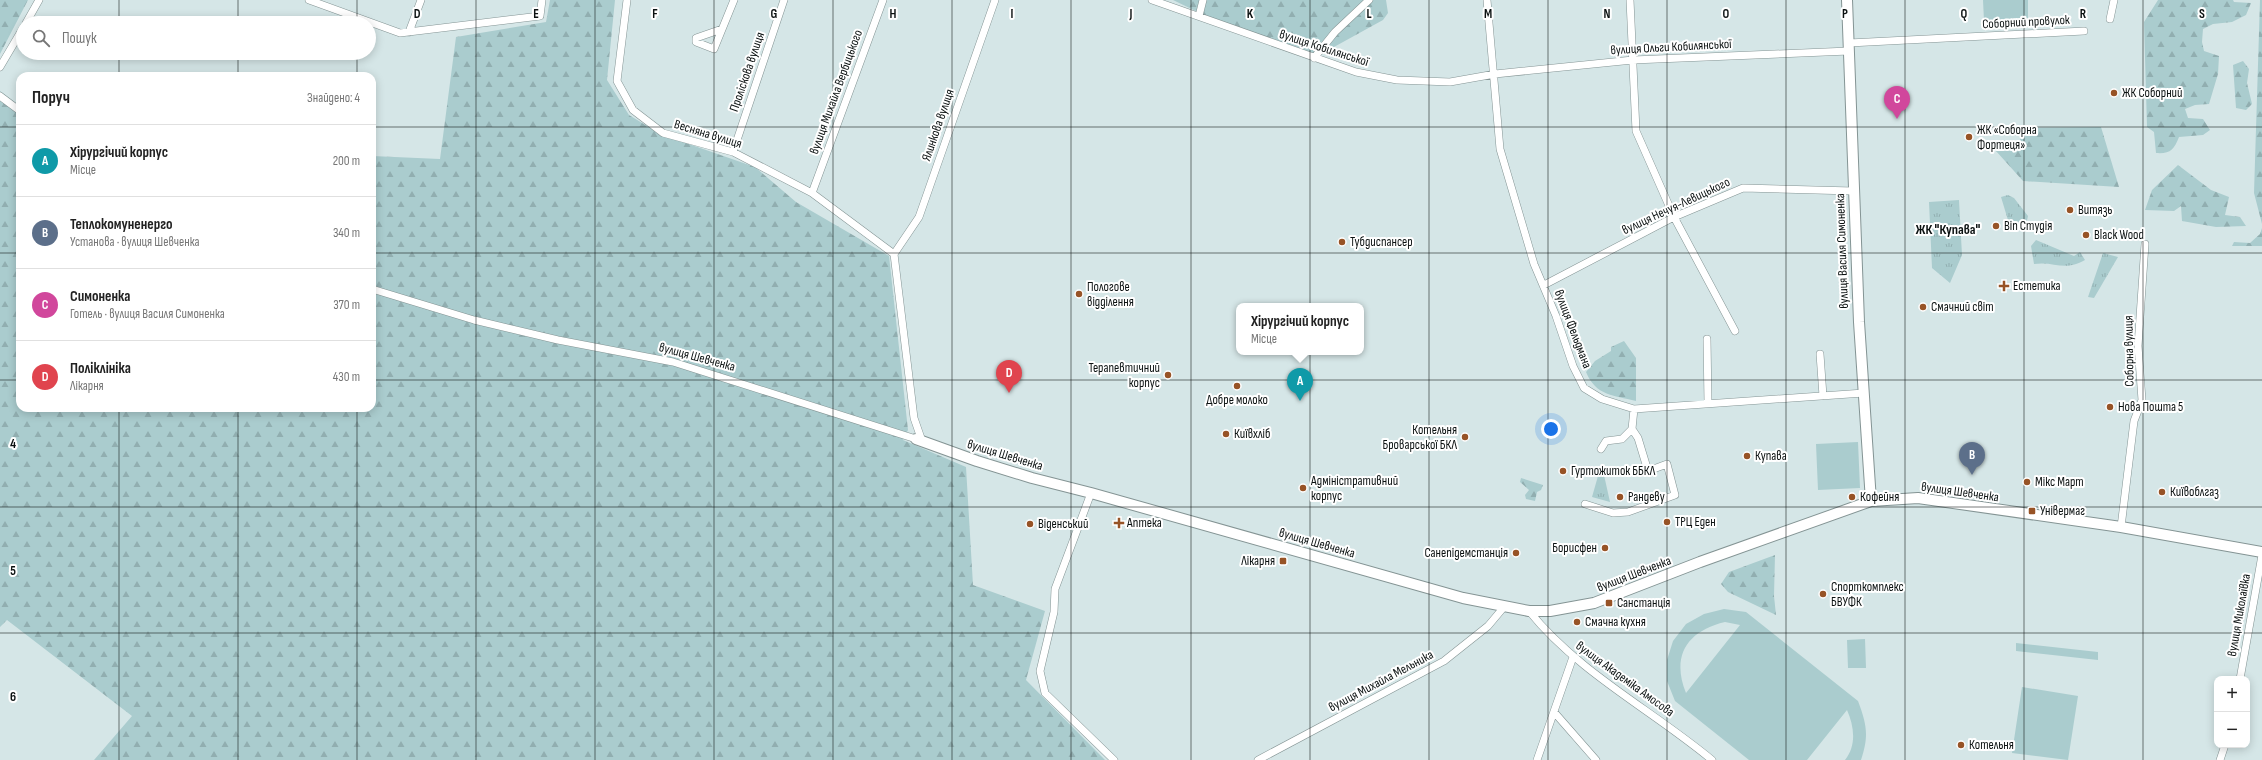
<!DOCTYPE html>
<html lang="uk">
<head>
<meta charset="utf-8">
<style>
	body { margin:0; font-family:"Sofia Sans Condensed",sans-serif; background:#f2f2f2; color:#222 }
	.controls { position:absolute; right:12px; bottom:12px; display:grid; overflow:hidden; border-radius:8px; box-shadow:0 2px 10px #0003 }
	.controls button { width:36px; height:36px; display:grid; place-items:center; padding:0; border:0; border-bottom:1px solid #e0e0e0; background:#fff; color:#222; font:20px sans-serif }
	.you { position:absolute; left:1551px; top:429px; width:14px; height:14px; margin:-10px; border:3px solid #fff; border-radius:50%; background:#1a73e8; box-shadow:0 0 0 6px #1a73e833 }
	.badge { display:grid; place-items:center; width:26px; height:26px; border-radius:50%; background:#7c3aed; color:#fff; font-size:13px; font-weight:700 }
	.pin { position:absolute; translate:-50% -33px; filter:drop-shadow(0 1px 2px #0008) }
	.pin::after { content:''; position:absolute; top:21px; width:14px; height:12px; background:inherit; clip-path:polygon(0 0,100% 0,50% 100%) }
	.popup { position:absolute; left:1236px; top:303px; width:128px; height:52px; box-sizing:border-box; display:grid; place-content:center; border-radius:8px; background:#fff; filter:drop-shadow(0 1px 3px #0005); font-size:13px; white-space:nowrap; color:#767676 }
	.popup b { font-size:15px; color:#222 }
	.popup::after { content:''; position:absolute; left:50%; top:100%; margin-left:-8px; border:8px solid transparent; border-top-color:#fff }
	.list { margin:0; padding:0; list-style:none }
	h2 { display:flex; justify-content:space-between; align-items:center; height:52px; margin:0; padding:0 16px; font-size:17px }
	h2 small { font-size:13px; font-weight:400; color:#767676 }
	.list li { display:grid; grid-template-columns:26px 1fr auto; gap:12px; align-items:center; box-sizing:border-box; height:72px; padding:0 16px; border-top:1px solid #e0e0e0 }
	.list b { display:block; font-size:15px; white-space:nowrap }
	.list p { margin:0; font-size:13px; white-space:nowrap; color:#767676 }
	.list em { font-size:13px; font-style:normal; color:#767676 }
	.icon { flex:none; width:22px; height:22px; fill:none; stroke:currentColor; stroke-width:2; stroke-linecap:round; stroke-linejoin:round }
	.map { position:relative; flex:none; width:2262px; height:760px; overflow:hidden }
	.search { position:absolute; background:#fff; box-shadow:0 2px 10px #0003; left:16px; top:16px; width:360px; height:44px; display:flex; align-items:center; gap:10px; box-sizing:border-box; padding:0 14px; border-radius:22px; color:#767676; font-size:15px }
	.panel { position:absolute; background:#fff; box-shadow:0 2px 10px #0003; left:16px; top:72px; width:360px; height:340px; border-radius:12px }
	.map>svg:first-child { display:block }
	.grass { fill:url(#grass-tufts) }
	.forest { fill:url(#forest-firs) }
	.garden { fill:#aaccce; fill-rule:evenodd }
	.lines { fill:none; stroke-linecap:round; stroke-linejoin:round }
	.street-casing { stroke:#849494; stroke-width:8 }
	.secondary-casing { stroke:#849494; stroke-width:12 }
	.street { stroke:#fff; stroke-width:7 }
	.secondary { stroke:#fff; stroke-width:10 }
	.grid { fill:none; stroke:#0b1111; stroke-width:1; stroke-opacity:0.55 }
	.poi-dot { fill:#975326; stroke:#fff; stroke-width:1.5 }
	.labels { text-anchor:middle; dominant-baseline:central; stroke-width:4; stroke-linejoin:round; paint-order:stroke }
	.street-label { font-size:13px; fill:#0b1111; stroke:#fff }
	.poi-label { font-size:13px; fill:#0b1111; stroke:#fff; text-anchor:start }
	.neighbourhood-label { font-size:14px; font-weight:bold; fill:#0b1111; stroke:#fff }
	.grid-label { font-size:13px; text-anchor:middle; font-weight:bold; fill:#0b1111; stroke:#fff; stroke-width:4; stroke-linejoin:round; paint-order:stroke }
</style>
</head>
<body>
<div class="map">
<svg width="2262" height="760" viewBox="0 0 2262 760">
	<defs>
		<pattern id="grass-tufts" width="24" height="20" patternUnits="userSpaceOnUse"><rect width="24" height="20" fill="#aaccce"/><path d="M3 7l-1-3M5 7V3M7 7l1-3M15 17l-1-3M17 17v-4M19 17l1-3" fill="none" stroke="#91aeb0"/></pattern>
		<pattern id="forest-firs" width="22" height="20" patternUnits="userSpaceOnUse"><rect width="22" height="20" fill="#aaccce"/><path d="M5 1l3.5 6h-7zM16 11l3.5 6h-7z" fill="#91aeb0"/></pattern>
	</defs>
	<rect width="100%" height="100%" fill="#d5e6e7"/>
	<!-- grass -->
	<path class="grass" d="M2008,195L2014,198L2028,216L2026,225L2020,230H2011L2001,197Z
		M1959,200L1962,255L1950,283L1932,268L1929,202Z
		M2036,240L2074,256L2080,252L2085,260C2064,272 2055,261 2034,264L2031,246Z
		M2103,253L2118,257L2094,298L2088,297Z
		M1604,475L1610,502L1592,497L1598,476Z"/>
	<!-- forest -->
	<path class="forest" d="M0,0H28L0,54Z
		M550,0H615L607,80L629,115L660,134L755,167L796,202L889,256L908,430L903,440L966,467L973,585L1045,611L1026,680L1105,760H94L132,716L7,620L0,627V91L20,106V408H372V156L440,159L456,37L546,22Z
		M1173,0H1386L1388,13L1383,20L1314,58L1239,32Z
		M2158,0H2233L2234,2L2251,3L2246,15L2232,22L2213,24L2203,29L2202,42L2204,51L2219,56L2218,74L2209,104L2195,105L2185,109L2188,118L2203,119L2210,130L2203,135L2179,137C2174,150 2170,154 2156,153L2154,132L2147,127L2144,22Z
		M2260,0H2262V224L2254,193Z
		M2243,61L2249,69L2247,83L2252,104L2246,110L2236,108L2233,65Z
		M2101,127L2119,187L2023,181L1987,141L2020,140V128Z
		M2178,165L2211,190L2229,197L2225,215L2240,217L2246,226L2216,227L2182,221L2181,206L2174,211L2145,210L2152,190Z
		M2262,228V246H2232L2234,242L2250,243L2260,234Z
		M1624,341L1636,358V401C1613,395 1596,396 1586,372L1595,361L1611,351V347Z
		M1521,478L1543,485L1541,490L1537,492L1535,501L1526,499L1525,495L1529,490L1520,482Z
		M1775,555L1774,596L1776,615L1728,592L1721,584L1729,572Z"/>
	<!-- garden -->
	<path class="garden" d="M1983,0H2028V20L1984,21Z
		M1858,442L1860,488L1818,490L1816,444Z
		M1724,609L1746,612L1858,701C1867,725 1869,736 1861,760H1845C1857,745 1854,726 1847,710L1807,760H1749L1675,701L1667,681V660L1673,641L1686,624L1704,614ZM1725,622L1740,625L1686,693C1671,656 1687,631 1725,622Z
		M1865,639L1866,668H1848L1847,640Z
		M2016,643L2098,652V660L2016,651Z
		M2022,687L2078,696L2068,760L2012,753Z"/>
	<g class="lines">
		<!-- street casing -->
		<g class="street-casing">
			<path id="street" d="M309,0L400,33L540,16L542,0
				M627,0L617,81L633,110L663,133L733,152L812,193L894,254
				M1152,0L1356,72L1397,80L1450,82L1495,74L1633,60L1849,51
				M1487,0L1500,149L1534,264L1556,316L1573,366L1584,388L1602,399L1634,409L1864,393
				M1630,0L1636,131L1674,217L1735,331
				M1199,16L1203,0
				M2110,19L2114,0
				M26,23L39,0
				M722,29L696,38V42L714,49L734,0
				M409,32L421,0
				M1849,43L2084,31
				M1314,58L1335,32L1369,0
				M0,67L23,28
				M0,96L20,111
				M733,152L784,0
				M812,193L883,0
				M894,254L919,217L995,0
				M894,254L914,418L922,441
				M1544,285L1674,217L1743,188L1853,191
				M372,289L474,320L558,340L673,362L916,439
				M1707,339L1708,403
				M1820,354L1823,396
				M1601,449L1606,441L1622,439L1632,429L1634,409
				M1091,493L1055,589L1054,612L1040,671L1045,693L1114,760
				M1585,504L1613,513L1628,512L1675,495L1667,464L1648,471L1638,438L1632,429
				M2121,527L2134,421L2142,400L2138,346L2145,244
				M1529,611C1579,673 1652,710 1712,760
				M2240,679L2262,555
				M1554,712L1596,760
				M1258,760L1444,661L1488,626L1504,607
				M1537,760L1573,657
				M2220,760L2225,745"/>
		</g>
		<!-- secondary casing -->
		<g class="secondary-casing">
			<path id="secondary" d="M1847,0L1859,322L1871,501
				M916,439L977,461L1032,478L1091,493L1463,598L1529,611H1550L1594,603L1700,562L1871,501L1918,498L2121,527L2262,552"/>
		</g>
		<!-- street -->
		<use href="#street" class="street"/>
		<!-- secondary -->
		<use href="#secondary" class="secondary"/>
	</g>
	<!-- grid -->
	<path class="grid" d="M119,0V23M238,0V23M357,0V23M476,0V760M595,0V760M714,0V760M833,0V760M952,0V760M1071,0V760M1191,0V760M1310,0V760M1429,0V760M1548,0V760M1667,0V760M1786,0V760M1905,0V760M2024,0V760M2143,0V760M119,53V76M238,53V76M357,53V76M0,127H20M372,127H2262M0,253H20M372,253H2262M0,380H20M372,380H2262M119,408V760M238,408V760M357,408V760M0,507H2262M0,633H2262"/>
	<!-- markers -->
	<g class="poi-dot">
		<circle cx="2114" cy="93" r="4"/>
		<circle cx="1969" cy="137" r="4"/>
		<circle cx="2070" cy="210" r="4"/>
		<circle cx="1996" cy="226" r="4"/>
		<circle cx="2086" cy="235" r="4"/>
		<circle cx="1342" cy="242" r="4"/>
		<path d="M2002 280h4v4h4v4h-4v4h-4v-4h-4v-4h4z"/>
		<circle cx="1079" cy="294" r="4"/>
		<circle cx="1923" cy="307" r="4"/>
		<circle cx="1168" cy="375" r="4"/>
		<circle cx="1237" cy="386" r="4"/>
		<circle cx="2110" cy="407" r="4"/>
		<circle cx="1226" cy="434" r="4"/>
		<circle cx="1465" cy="437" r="4"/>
		<circle cx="1747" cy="456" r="4"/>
		<circle cx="1563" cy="471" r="4"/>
		<circle cx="2027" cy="482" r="4"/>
		<circle cx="1303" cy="488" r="4"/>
		<circle cx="2162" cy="492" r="4"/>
		<circle cx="1620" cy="497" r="4"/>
		<circle cx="1852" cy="497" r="4"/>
		<rect x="2028" y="507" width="8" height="8" rx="2"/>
		<circle cx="1667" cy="522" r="4"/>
		<path d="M1117 517h4v4h4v4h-4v4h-4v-4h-4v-4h4z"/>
		<circle cx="1030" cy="524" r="4"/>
		<circle cx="1605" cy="548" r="4"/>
		<circle cx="1516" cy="553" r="4"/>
		<rect x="1279" y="557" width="8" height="8" rx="2"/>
		<circle cx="1823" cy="594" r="4"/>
		<rect x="1605" y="599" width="8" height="8" rx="2"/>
		<circle cx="1577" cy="622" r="4"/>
		<circle cx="1961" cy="745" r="4"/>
	</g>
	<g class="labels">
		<!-- street labels -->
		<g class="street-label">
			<text transform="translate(2026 22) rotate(-3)">Соборний провулок</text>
			<text transform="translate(1671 47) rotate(-3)">вулиця Ольги Кобилянської</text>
			<text transform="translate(1324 48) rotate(18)">вулиця Кобилянської</text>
			<text transform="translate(747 72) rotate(-71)">Проліскова вулиця</text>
			<text transform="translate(836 92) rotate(-70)">вулиця Михайла Вербицького</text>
			<text transform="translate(938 125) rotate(-71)">Ялинкова вулиця</text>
			<text transform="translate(708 134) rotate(17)">Весняна вулиця</text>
			<text transform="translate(1676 206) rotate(-25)">вулиця Нечуя-Левицького</text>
			<text transform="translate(1842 251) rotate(-92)">вулиця Василя Симоненка</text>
			<text transform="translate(1573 329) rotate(69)">вулиця Фельдмана</text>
			<text transform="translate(2129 351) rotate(-91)">Соборна вулиця</text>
			<text transform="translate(697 357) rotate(15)">вулиця Шевченка</text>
			<text transform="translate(1005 455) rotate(17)">вулиця Шевченка</text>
			<text transform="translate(1960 492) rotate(8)">вулиця Шевченка</text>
			<text transform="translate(1317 543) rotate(16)">вулиця Шевченка</text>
			<text transform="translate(1634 574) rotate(-21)">вулиця Шевченка</text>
			<text transform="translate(2239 615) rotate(-80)">вулиця Миколаївка</text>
			<text transform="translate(1625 679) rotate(36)">вулиця Академіка Амосова</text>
			<text transform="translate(1381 681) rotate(-28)">вулиця Михайла Мельника</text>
		</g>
		<!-- poi labels -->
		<g class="poi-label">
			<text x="2122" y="93">ЖК Соборний</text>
			<text x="1977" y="130">ЖК «Соборна<tspan x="1977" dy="15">Фортеця»</tspan></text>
			<text x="2078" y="210">Витязь</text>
			<text x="2004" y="226">Віп Студія</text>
			<text x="2094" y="235">Black Wood</text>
			<text x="1350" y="242">Тубдиспансер</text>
			<text x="2013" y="286">Естетика</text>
			<text x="1087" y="287">Пологове<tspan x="1087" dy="15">відділення</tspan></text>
			<text x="1931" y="307">Смачний світ</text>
			<text x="1160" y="368" text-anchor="end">Терапевтичний<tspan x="1160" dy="15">корпус</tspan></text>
			<text x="1237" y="400" text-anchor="middle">Добре молоко</text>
			<text x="2118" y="407">Нова Пошта 5</text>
			<text x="1457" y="430" text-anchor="end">Котельня<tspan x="1457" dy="15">Броварської БКЛ</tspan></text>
			<text x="1234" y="434">Київхліб</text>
			<text x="1755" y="456">Купава</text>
			<text x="1571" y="471">Гуртожиток ББКЛ</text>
			<text x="1311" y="481">Адміністративний<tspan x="1311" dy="15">корпус</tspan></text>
			<text x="2035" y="482">Мікс Март</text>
			<text x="2170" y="492">Київоблгаз</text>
			<text x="1628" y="497">Рандеву</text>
			<text x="1860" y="497">Кофейня</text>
			<text x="2040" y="511">Універмаг</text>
			<text x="1675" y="522">ТРЦ Еден</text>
			<text x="1127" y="523">Аптека</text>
			<text x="1038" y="524">Віденський</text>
			<text x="1597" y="548" text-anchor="end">Борисфен</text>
			<text x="1508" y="553" text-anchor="end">Санепідемстанція</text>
			<text x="1275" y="561" text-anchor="end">Лікарня</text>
			<text x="1831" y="587">Спорткомплекс<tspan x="1831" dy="15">БВУФК</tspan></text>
			<text x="1617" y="603">Санстанція</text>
			<text x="1585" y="622">Смачна кухня</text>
			<text x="1969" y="745">Котельня</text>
		</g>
		<!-- neighbourhood labels -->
		<g class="neighbourhood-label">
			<text x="1948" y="229">ЖК "Купава"</text>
		</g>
	</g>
	<g class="grid-label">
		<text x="417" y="18">D</text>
		<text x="536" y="18">E</text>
		<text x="655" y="18">F</text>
		<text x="774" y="18">G</text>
		<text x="893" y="18">H</text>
		<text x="1012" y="18">I</text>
		<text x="1131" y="18">J</text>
		<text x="1250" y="18">K</text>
		<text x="1369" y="18">L</text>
		<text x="1488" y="18">M</text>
		<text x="1607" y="18">N</text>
		<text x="1726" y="18">O</text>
		<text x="1845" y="18">P</text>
		<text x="1964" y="18">Q</text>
		<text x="2083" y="18">R</text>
		<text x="2202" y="18">S</text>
		<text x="13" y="448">4</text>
		<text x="13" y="575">5</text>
		<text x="13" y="701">6</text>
	</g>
</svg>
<div class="controls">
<button>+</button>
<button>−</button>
</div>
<div class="you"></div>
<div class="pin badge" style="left:1300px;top:401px;background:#0f9aa8">A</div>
<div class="popup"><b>Хірургічий корпус</b>Місце</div>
<div class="pin badge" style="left:1972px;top:475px;background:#5c6f8a">B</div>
<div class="pin badge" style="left:1897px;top:119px;background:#d1479c">C</div>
<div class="pin badge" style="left:1009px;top:393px;background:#e0444e">D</div>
<div class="search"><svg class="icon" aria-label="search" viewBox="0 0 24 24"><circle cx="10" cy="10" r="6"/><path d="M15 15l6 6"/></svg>Пошук</div>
<section class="panel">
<h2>Поруч<small>Знайдено: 4</small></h2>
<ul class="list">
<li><span class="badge" style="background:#0f9aa8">A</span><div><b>Хірургічий корпус</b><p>Місце</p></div><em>200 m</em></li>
<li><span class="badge" style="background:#5c6f8a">B</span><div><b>Теплокомуненерго</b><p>Установа · вулиця Шевченка</p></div><em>340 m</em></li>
<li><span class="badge" style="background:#d1479c">C</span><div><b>Симоненка</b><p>Готель · вулиця Василя Симоненка</p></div><em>370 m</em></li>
<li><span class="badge" style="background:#e0444e">D</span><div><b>Поліклініка</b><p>Лікарня</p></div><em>430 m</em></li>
</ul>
</section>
</div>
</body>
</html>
